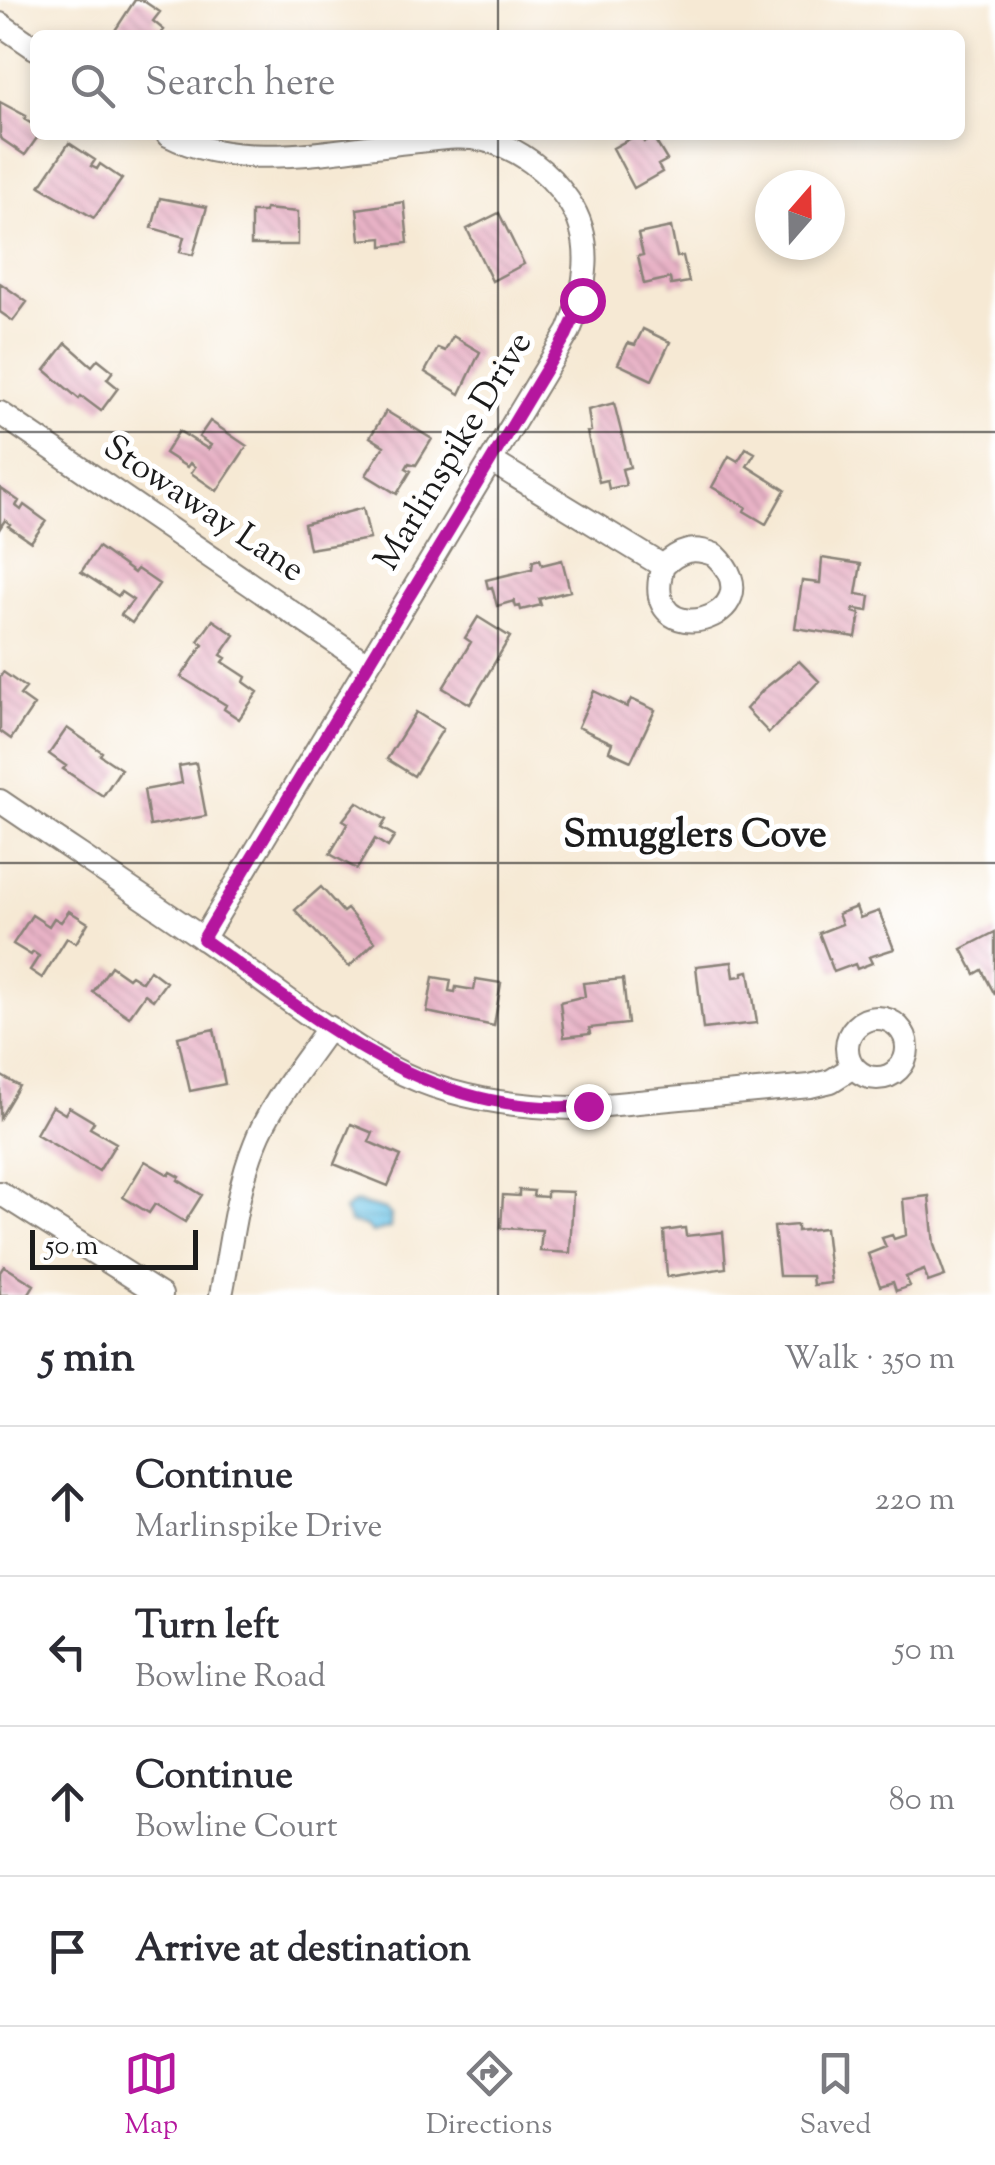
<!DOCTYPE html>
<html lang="en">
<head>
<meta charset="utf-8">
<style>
	body { margin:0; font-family:"Sorts Mill Goudy",serif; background:#f7f7f7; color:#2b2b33 }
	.compass { position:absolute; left:755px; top:170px; width:90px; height:90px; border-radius:50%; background:#fff; box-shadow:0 5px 15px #0003; rotate:20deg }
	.scale { position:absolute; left:30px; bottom:25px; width:168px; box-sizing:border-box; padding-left:10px; border:5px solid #1c1c1c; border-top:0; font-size:28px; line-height:35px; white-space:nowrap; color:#1c1c1c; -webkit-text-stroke:8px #fff; paint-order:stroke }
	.stop { position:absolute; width:30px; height:30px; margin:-22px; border:8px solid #b5179e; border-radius:50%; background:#fff }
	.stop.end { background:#b5179e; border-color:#fff; box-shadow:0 2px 10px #0008 }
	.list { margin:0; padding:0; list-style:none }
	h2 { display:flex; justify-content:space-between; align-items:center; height:130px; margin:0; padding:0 40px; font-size:42px }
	h2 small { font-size:32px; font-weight:400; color:#7c7c81 }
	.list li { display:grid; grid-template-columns:65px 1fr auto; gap:30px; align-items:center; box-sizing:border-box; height:150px; padding:0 40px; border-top:2px solid #e1e1e2 }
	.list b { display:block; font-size:38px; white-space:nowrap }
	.list p { margin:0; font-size:32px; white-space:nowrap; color:#7c7c81 }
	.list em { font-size:32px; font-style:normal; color:#7c7c81 }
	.icon { flex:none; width:55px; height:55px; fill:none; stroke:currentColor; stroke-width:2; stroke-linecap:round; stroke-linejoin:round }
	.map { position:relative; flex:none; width:995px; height:1295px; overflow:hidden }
	.search { position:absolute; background:#fff; box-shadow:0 5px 15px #0003; left:30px; right:30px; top:30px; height:110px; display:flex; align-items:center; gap:25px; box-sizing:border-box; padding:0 35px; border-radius:15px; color:#7c7c81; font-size:38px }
	.sheet { height:730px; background:#fff }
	nav { display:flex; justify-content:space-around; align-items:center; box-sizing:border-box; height:140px; border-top:2px solid #e1e1e2; background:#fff; font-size:28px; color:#7c7c81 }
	nav a { display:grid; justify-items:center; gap:5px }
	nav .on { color:#b5179e }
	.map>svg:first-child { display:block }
	.water { fill:url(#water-rules); stroke:#427082; stroke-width:2.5 }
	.building { fill:url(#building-back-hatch) }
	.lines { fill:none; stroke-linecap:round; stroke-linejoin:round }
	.street-casing { stroke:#898278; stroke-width:26 }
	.street { stroke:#fff; stroke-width:22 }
	.route { stroke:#b5179e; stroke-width:12 }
	.grid { fill:none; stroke:#1c1c1c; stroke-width:2.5; stroke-opacity:0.55 }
	.labels { text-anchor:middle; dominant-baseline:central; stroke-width:10; stroke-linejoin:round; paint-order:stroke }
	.street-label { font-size:35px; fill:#1c1c1c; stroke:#fff }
	.neighbourhood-label { font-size:38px; font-weight:bold; fill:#1c1c1c; stroke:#fff }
</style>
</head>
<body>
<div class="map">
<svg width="995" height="1295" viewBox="0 0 995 1295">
	<defs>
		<pattern id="water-rules" width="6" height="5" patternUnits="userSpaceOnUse" patternTransform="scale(2.5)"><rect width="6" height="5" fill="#69c3e7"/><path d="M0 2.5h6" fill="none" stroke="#5aa7c6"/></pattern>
		<pattern id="building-back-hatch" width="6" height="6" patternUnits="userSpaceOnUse" patternTransform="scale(2.5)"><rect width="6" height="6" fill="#e8b2c6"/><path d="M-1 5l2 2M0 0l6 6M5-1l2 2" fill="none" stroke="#c698aa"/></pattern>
	</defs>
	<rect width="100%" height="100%" fill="#fff"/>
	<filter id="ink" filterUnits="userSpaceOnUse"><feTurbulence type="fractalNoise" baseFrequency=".01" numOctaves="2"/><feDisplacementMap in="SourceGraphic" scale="20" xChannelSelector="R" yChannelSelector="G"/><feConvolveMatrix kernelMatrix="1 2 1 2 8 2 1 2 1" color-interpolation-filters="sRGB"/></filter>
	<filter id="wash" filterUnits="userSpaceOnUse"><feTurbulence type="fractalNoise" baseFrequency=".0048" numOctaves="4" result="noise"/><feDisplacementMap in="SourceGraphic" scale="40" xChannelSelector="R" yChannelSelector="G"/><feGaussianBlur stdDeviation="2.25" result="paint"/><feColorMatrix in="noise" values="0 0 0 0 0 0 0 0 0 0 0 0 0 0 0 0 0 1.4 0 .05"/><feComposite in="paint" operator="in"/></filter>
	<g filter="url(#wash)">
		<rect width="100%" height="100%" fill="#f6e9d4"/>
		<!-- water -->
		<path class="water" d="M355,1202L385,1210L391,1215L390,1228L372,1233L365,1226L350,1223L344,1210Z"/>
		<g id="blocks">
			<!-- building -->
			<path class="building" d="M135,0H142L160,12L153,21L164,30L160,35H112Z
				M0,102L26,116L24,119L32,124L35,135H39L25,155L0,138Z
				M637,135H640L644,142L653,137L667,160L658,165L662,172L634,188L613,148Z
				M69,143L95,160L91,166L97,169L100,164L122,179L94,218L40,186Z
				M160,198L207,207L193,255L180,252L184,237L152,228Z
				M404,202L408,243L382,246V238L360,240L357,209Z
				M265,209L298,212V245H251V212H265Z
				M499,213L524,264L492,281L467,229Z
				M671,227L677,257L683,256L689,282L671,285L670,278L644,284L638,256L643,255L638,234Z
				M0,283L27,302L13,321L0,312Z
				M643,329L670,342L652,380L618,364L628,343L635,345Z
				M453,336L480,352L460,394L425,372L438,348L445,351Z
				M66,343L92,366L98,359L113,371L107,379L118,388L101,411L81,396L79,399L45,370Z
				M614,403L630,467L622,469L626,485L609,489L607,480L599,482L587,432L591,431L588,410Z
				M386,411L432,439L416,465L409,463L406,468L411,471L397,494L366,475L384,446L370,437Z
				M210,421L247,446L217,491L191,473L195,467L190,463L187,467L165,453L179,431L208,449L211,445L199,437Z
				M746,448L755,453L747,466L785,490L766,524L744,511L746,507L712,487L729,456L738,461Z
				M0,488L19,501L16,506L21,510L24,505L46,521L31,542L8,526L10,524L5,520L0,528Z
				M363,508L370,539L309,549L304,524Z
				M98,547L134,573L137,569L159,584L132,623L121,615L133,600L121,592L118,596L81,572Z
				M822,558L861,564L856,594L870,596L868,611L854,609L853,612L860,614L856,637L795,628L802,581L820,583Z
				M540,559L542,565L562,560L570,591L539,599L541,605L521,610L520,606L516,607L514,601L497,606L492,587L488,588L486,580L532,569L533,561Z
				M478,617L510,637L470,704L443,688L471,642L465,638Z
				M213,620L235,635L221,655L226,658L223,662L246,677L244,682L258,692L239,719L224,709L226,705L181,677L203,645L198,641Z
				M799,661L819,681L769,733L746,709L764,689Z
				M3,672L26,688L20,695L34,705L11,739L0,731V677Z
				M594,691L627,707L631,699L655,710L631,761L609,751L612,743L578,727Z
				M416,712L443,729L414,776L387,759Z
				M67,728L102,752L100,755L121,769L103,796L63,769L66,766L49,754Z
				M196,763L206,816L150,826L144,790L182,783L179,766Z
				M357,802L386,820L381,828L395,836L388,847L375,839L357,869L330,854L348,823L343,820Z
				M321,887L343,912L347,909L375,942L349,967L295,910Z
				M856,907L860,918L879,911L894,949L869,957L872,963L857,969L855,964L834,972L819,933L842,924L838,914Z
				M69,911L88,923L76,943L67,938L42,978L30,970L39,956L33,952L31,955L13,944L32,915L49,926L54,918L61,922Z
				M995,932V995L982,970L975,974L962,949Z
				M732,962L734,977L743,976V972L749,971L757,1023L703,1029L696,966Z
				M111,966L128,978L131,975L142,982L150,970L166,982L153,1000L145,994L129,1017L93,992Z
				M433,977L451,980L449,991L455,992L456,987L474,990L476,979L501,983L494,1026L427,1012Z
				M623,979L628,1024L589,1028L590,1034L564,1037L560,1002L585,996L583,983Z
				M214,1029L225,1084L190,1091L178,1037Z
				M0,1075L19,1086L0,1118Z
				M52,1106L65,1114L69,1107L94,1122L90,1128L116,1143L99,1171L36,1134Z
				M351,1124L373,1133L369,1142L401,1156L388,1186L334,1164Z
				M145,1161L169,1175L171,1172L180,1177L178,1180L202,1195L185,1222L155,1204L149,1213L123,1197Z
				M519,1190L534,1191L533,1196L547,1197V1191L573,1192L570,1253L540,1251L542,1230L501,1228L503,1195L519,1196Z
				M929,1196L934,1245L945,1276L928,1282L924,1270L906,1277L910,1286L896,1291L893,1282L880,1286L868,1254L886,1247L882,1238L892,1235L894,1239L906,1235L903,1199Z
				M797,1225V1231L825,1228L831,1283L813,1285L812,1276H779L774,1227Z
				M685,1228L686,1236L723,1232L726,1268L667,1277L664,1231Z
				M4,1266L34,1285L28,1295H0V1272Z"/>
		</g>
	</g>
	<g filter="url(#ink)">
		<use href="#blocks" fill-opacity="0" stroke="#898278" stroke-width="2.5"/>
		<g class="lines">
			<!-- street casing -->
			<g class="street-casing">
				<path id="street" d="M0,24L35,48
					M168,135C239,172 333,150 408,142C433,140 459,134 484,140C518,147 549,172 568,200C596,241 586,289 569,331L203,939
					M0,413L367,664
					M491,461L663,566C635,659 781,618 715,555C693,546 680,550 663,566
					M0,801C69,848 139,894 208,942C268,984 326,1031 390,1067C445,1097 512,1107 574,1108L810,1086L831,1081L853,1067
					M847 1048a30 30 0 1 1 60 0a30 30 0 1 1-60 0Z
					M0,1193L161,1295
					M221,1295C231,1246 236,1191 255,1144C271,1102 304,1064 329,1027"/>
			</g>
			<!-- street -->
			<use href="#street" class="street"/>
		</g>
	</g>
	<g class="lines" filter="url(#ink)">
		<!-- route -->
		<path class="route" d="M582,300L566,336L203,939C322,1023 432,1120 588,1106"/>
	</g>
	<!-- grid -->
	<path class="grid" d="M498,0V35M498,135V1295M0,432H995M0,863H995"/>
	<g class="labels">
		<!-- street labels -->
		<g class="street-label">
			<text transform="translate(455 452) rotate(-59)">Marlinspike Drive</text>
			<text transform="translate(203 510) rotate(34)">Stowaway Lane</text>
		</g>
		<!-- neighbourhood labels -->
		<g class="neighbourhood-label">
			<text x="695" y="837">Smugglers Cove</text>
		</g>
	</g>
</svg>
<svg class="compass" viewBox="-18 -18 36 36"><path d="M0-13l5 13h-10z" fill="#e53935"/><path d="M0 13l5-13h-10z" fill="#7c7c81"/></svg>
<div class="scale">50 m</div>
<div class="stop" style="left:582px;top:300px"></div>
<div class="stop end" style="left:588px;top:1106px"></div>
<div class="search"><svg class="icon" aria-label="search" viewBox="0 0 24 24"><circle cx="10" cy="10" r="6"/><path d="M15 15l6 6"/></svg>Search here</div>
</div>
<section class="sheet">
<h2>5 min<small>Walk · 350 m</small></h2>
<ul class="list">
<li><svg class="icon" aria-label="ahead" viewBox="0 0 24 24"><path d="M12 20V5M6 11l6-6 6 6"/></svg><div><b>Continue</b><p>Marlinspike Drive</p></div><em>220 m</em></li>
<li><svg class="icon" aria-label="left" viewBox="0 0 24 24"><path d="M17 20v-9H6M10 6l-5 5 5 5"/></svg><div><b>Turn left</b><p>Bowline Road</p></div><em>50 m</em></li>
<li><svg class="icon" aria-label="ahead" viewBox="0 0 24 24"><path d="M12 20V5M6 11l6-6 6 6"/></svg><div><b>Continue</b><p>Bowline Court</p></div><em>80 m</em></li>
<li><svg class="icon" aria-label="arrive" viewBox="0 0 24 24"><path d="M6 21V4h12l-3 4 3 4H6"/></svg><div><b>Arrive at destination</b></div></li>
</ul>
</section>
<nav>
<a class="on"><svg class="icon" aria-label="map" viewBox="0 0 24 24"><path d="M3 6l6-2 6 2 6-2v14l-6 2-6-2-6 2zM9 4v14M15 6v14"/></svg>Map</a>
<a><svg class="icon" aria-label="directions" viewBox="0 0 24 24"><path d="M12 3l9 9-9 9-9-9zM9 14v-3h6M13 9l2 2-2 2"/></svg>Directions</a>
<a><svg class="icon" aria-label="saved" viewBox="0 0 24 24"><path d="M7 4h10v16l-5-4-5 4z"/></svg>Saved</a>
</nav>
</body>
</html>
